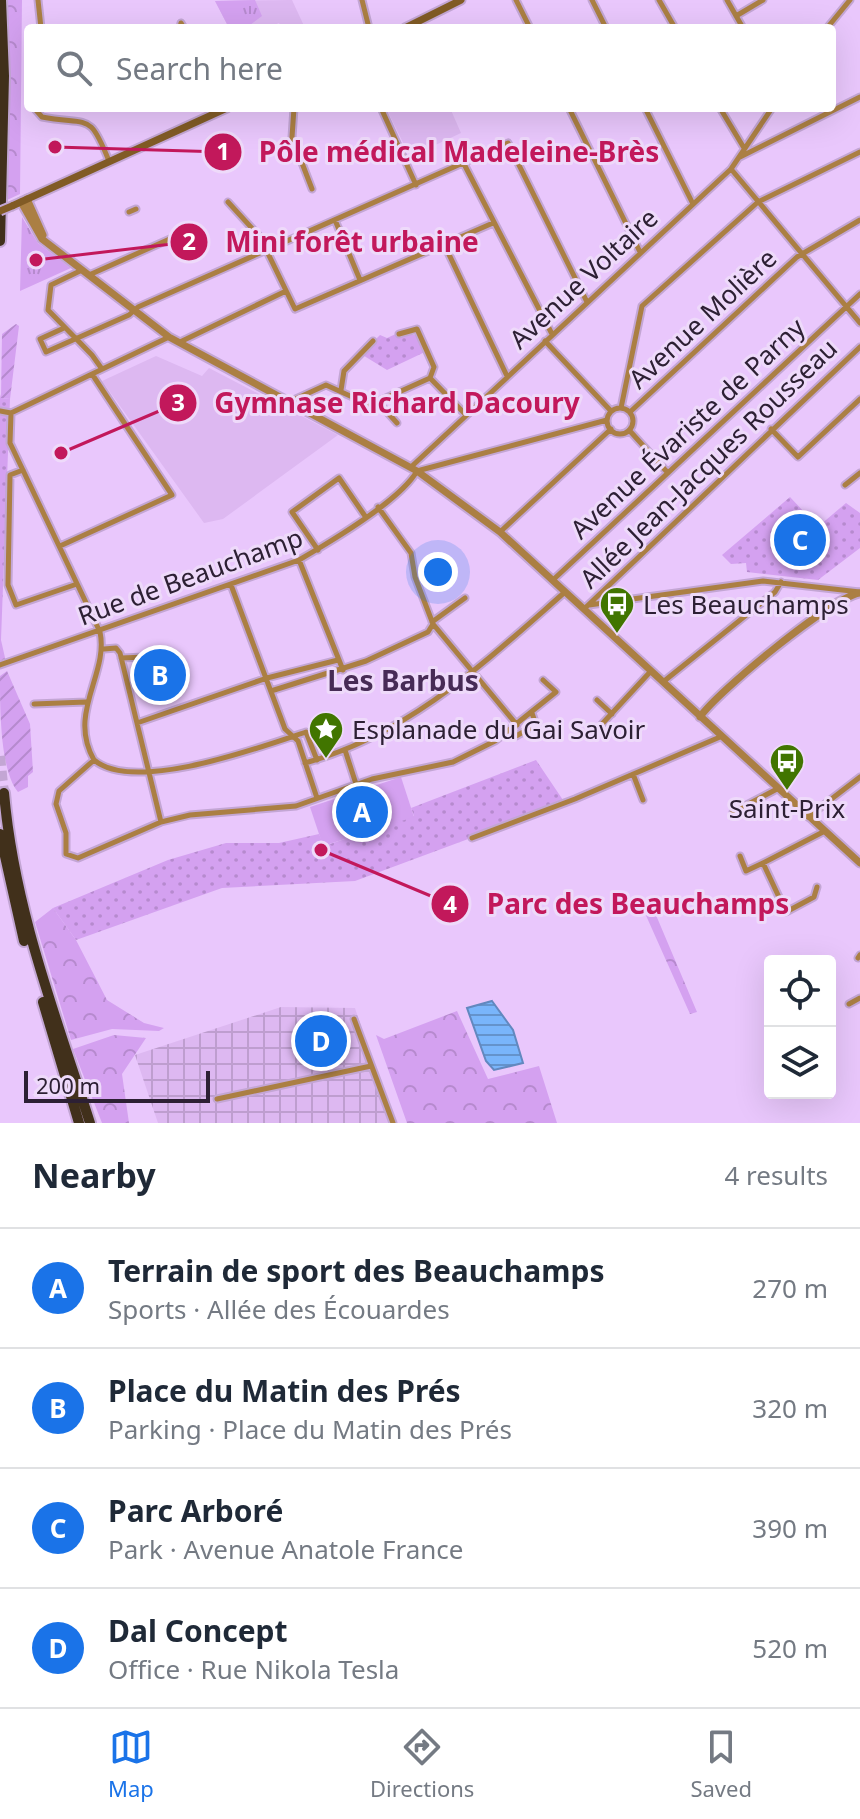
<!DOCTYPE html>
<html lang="en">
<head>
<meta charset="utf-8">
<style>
	body { margin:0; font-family:"Noto Sans",sans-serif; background:#f2f2f3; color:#1f2937 }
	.controls { position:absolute; right:24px; bottom:24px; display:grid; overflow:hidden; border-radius:8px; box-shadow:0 8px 32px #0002 }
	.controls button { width:72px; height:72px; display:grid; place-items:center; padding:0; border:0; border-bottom:2px solid #e0e1e3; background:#fff; color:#1f2937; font:40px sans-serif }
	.scale { position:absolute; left:24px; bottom:20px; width:186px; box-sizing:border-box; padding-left:8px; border:4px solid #2d2034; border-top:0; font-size:22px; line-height:28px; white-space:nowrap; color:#2d2034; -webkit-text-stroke:6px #eedafa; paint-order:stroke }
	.you { position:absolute; left:438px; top:572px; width:28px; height:28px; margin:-20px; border:6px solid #fff; border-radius:50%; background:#1a73e8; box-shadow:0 0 0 12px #1a73e833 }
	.badge { display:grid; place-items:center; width:52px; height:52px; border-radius:50%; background:#1a73e8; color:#fff; font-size:26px; font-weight:700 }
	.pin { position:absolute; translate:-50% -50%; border:4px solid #fff; box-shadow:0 2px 8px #0006 }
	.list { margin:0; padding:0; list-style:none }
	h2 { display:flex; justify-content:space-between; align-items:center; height:104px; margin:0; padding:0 32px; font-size:34px }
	h2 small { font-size:26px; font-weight:400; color:#747a83 }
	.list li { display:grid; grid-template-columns:52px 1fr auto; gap:24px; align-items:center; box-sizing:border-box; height:120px; padding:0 32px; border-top:2px solid #e0e1e3 }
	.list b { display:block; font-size:30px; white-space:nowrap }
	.list p { margin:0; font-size:26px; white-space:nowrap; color:#747a83 }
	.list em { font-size:26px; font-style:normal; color:#747a83 }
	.icon { flex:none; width:44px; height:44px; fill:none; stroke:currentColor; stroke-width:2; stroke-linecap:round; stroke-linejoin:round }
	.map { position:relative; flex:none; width:860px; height:1123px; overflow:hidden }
	.search { position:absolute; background:#fff; box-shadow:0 8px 32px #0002; left:24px; right:24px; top:24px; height:88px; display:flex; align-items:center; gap:20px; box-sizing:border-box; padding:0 28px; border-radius:8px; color:#747a83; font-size:30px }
	.sheet { height:584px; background:#fff }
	nav { display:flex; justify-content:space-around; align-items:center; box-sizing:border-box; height:112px; border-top:2px solid #e0e1e3; background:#fff; font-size:22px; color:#747a83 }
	nav a { display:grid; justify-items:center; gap:4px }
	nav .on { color:#1a73e8 }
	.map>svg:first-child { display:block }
	.built { fill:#ddb8f1 }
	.industrial { fill:url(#industrial-grid) }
	.grass { fill:url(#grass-tufts) }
	.forest { fill:url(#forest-crowns) }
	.park { fill:url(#park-dots) }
	.garden { fill:url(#garden-furrows) }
	.pitch { fill:#d4a1f0 }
	.water { fill:url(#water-rules); stroke:#6288bf; stroke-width:2 }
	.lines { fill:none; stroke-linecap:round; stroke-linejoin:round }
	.motorway-tunnel { stroke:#c3a6d4; stroke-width:10; stroke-dasharray:10 5; stroke-linecap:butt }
	.minor-casing { stroke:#c3a6d4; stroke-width:9 }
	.tertiary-casing { stroke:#c3a6d4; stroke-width:11 }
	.secondary-casing { stroke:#c3a6d4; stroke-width:11 }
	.motorway-casing { stroke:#c3a6d4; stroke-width:14 }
	.minor { stroke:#ab7f43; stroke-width:5 }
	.tertiary { stroke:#ab7f43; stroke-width:7 }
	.secondary { stroke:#815b25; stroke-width:7 }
	.motorway { stroke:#41301b; stroke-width:10 }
	.secondary-bridge-casing { stroke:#c3a6d4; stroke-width:11; stroke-linecap:butt }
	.secondary-bridge { stroke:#815b25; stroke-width:7 }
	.labels { text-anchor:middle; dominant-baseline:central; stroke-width:6; stroke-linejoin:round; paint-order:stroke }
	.street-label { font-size:26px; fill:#2d2034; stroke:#eedafa }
	.poi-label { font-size:26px; fill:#2d2034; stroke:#eedafa; text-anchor:start }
	.neighbourhood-label { font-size:28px; font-weight:bold; fill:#472b56; stroke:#eedafa }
	.leader { fill:none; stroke:#c2185b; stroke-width:3 }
	.callout-dot { fill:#c2185b; stroke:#eedafa; stroke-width:3 }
	.mark-label { font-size:24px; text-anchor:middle; font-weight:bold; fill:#fff }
	.callout-label { font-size:28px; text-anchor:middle; font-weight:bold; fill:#c2185b; stroke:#eedafa; stroke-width:6; stroke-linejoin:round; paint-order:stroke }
</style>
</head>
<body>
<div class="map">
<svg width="860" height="1123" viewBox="0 0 860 1123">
	<defs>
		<pattern id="industrial-grid" width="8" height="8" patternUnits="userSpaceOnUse" patternTransform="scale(2)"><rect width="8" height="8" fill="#ddb8f1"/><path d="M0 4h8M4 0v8" fill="none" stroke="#be9ecf"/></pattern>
		<pattern id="grass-tufts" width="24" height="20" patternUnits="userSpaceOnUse" patternTransform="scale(2)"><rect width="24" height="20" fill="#d4a1f0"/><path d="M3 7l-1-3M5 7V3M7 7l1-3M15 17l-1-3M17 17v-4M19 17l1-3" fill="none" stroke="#b68ace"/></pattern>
		<pattern id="forest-crowns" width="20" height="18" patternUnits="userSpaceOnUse" patternTransform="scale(2)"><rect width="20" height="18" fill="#d4a1f0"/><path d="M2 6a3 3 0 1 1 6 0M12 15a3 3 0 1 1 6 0" fill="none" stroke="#b68ace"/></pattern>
		<pattern id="park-dots" width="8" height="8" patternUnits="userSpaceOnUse" patternTransform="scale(2)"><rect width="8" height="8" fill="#d4a1f0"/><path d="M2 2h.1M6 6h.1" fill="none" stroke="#b68ace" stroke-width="1.8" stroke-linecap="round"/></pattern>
		<pattern id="garden-furrows" width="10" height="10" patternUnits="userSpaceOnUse" patternTransform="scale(2)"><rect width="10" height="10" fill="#d4a1f0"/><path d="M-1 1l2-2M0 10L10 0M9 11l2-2" fill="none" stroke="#b68ace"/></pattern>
		<pattern id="water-rules" width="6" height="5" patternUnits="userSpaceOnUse" patternTransform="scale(2)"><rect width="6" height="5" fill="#79b5fb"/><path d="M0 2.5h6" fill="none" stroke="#6493cc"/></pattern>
	</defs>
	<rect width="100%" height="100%" fill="#e9c7fc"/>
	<!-- built -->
	<path class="built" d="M292,0L305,28H282L279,23L267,28H229L215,1Z
		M386,108H450L461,133L410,157Z
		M156,356L202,376L209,368L338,435L223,519L204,523L102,381Z"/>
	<!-- industrial -->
	<path class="industrial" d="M281,1007L355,1008L392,1123H158L135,1055Z"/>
	<!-- grass -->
	<path class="grass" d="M255,0L262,16L246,28H229L215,1Z
		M22,217L38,243L71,268L20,291Z"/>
	<!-- forest -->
	<path class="forest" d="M8,0H22L20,194L7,200Z
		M53,908L76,940L107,1000L144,1023L164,1028L159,1031L112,1029L71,1040L35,922Z
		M653,908L697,1012L690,1014L644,911Z
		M457,1011L488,1079L539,1066L557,1123H407L376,1035L384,1039Z
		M114,1035L146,1038L122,1074L129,1123H102L73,1049Z"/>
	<!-- park -->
	<path class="park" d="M398,333L417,335L427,351L387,370L361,354L380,335L387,338Z
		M0,394L1,398L10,399L1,640L6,662L0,664Z
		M790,497L804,512L800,517L813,531L846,503L860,513V548L818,580L747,572L746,563L731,564L722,555Z
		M536,760L565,803L355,881L222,888L76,940L53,908L168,860L226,843H279L319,834L324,846L414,816L411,808Z"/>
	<!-- garden -->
	<path class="garden" d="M16,324L19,326L10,399L1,398L2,334Z
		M7,671L30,724L33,772L28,776V787L18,792C0,771 0,707 0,676Z"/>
	<!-- pitch -->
	<path class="pitch" d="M401,777L414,817L323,846L310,807Z"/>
	<!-- water -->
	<path class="water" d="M492,1001L513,1030L523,1063L494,1070L486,1061L467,1008Z"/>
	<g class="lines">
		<!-- motorway-tunnel -->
		<path class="motorway-tunnel" d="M0,756L4,793"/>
		<!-- minor casing -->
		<g class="minor-casing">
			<path id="minor" d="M38,0L41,28
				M362,0L369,28
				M516,0L530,28
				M592,0L606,28
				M659,0L675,28
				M727,0L743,28
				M736,16L763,0
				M180,28L181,23L184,28
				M827,28L850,0
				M34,108L42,117C90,126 89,111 109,161
				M294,108L292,137L312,189
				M381,108L416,185
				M569,108L640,252
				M645,108L693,204
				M720,108L744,148
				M740,157L860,97
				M464,164L552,334
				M731,169L860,323
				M228,202L260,237L295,309L493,223
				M129,212L136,209
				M335,220L360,280
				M444,244L507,376
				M82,270L51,285L48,310L92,355L102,369
				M89,275L172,238L174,244
				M64,328L40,339L46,352L129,315L138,307L508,143L587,302
				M399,334L417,329L434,367L430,378
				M545,341L611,411
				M180,342L286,291
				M341,390L344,371L373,341
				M289,402L326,385L370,405L430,378L465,414
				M379,403L397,423
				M621,408L642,306L758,202L860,152
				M607 421a13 13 0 1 1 26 0a13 13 0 1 1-26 0Z
				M0,411L11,413
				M630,412L797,257L860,220
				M11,413L10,443L100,632C109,674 67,713 94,760C134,794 261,747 306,732L317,760
				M11,413L169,337
				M771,429L798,457L860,399
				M629,430L668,473
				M411,467L731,169L772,108
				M23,470L10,475L8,585L16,605L77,584
				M845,485L860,473
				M378,507L411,553L415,577L433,624L517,725
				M500,532L611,429
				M60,546L172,495L92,374
				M318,550L292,512L339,478L365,516
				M299,560L343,670
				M554,579L860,294
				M231,585L285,729L298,741L317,798
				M589,605L763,581L860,592
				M584,609L860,347
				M432,622L465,598
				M104,649L116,648L120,653L161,822
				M121,658L146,657L153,676L165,678
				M0,665L299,560C330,542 400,501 417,471L607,420
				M663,682L775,592L781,582
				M271,691L366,661L428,632L433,624
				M597,700L612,714
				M34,704L86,702
				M137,723L267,678L338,660
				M602,724L651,671
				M511,730L516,736L536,725L532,713
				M345,750L356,784
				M94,760L59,791L56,804L66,833V854L78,858L161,822L190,815L296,806L372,779L453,762L495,741L556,692L543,680
				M305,763C410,734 485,662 565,592
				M633,774L643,800
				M733,812L777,789
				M808,817L860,777
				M472,838L575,799L720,737
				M740,856L746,871L763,863L786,912L814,897L817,887
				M763,863L823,832
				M858,958L860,955
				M849,1004L860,998
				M354,1019L393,1123
				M217,1099L371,1066"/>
		</g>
		<!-- tertiary casing -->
		<g class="tertiary-casing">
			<path id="tertiary" d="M27,199L43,235
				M21,202L42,239L169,337L417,471L500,532L860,863
				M700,717C717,692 832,597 860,593"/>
		</g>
		<!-- secondary casing -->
		<g class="secondary-casing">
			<path id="secondary" d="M405,28L461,0
				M12,206L227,108"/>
		</g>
		<!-- motorway casing -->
		<g class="motorway-casing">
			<path id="motorway" d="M0,241L4,76L1,0
				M4,793C14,908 55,1014 90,1123
				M0,834L24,941
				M43,1002L79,1123"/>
		</g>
		<!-- minor -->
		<use href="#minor" class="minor"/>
		<!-- tertiary -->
		<use href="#tertiary" class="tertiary"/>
		<!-- secondary -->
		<use href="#secondary" class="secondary"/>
		<!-- motorway -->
		<use href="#motorway" class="motorway"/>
		<!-- secondary-bridge casing -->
		<g class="secondary-bridge-casing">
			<path id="secondary-bridge" d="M0,211L12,206"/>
		</g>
		<!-- secondary-bridge -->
		<use href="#secondary-bridge" class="secondary-bridge"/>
	</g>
	<!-- icons -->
	<defs>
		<g id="bus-pin" transform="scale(1.8)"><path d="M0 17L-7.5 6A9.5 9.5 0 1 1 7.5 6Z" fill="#417500" stroke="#eedafa"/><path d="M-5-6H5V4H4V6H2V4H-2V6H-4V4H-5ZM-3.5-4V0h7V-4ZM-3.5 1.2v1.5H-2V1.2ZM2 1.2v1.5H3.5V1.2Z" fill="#fff"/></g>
		<g id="sight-pin" transform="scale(1.8)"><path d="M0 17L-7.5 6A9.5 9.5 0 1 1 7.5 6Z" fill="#417500" stroke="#eedafa"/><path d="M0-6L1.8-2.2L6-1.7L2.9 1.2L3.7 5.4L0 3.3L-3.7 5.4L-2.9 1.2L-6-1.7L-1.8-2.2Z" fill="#fff"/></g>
	</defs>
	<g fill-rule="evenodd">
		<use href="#bus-pin" x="617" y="604"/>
		<use href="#sight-pin" x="326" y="729"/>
		<use href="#bus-pin" x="787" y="761"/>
	</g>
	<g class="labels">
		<!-- street labels -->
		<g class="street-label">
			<text transform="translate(583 278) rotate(-43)">Avenue Voltaire</text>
			<text transform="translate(702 318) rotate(-43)">Avenue Molière</text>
			<text transform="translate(687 428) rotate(-43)">Avenue Évariste de Parny</text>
			<text transform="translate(708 463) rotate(-44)">Allée Jean-Jacques Rousseau</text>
			<text transform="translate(190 576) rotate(-20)">Rue de Beauchamp</text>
		</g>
		<!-- poi labels -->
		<g class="poi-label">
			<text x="643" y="604">Les Beauchamps</text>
			<text x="352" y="729">Esplanade du Gai Savoir</text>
			<text x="787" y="808" text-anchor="middle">Saint-Prix</text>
		</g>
		<!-- neighbourhood labels -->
		<g class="neighbourhood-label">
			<text x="403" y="680">Les Barbus</text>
		</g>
	</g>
	<!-- callouts -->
	<path class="leader" d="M55 147L223 152M36 260L189 242M61 453L178 403M321 850L450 904"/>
	<g class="callout-dot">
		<circle cx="55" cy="147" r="8"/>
		<circle cx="36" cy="260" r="8"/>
		<circle cx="61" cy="453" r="8"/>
		<circle cx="321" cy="850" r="8"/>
		<circle cx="223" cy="152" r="20"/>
		<circle cx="189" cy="242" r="20"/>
		<circle cx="178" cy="403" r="20"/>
		<circle cx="450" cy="904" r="20"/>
	</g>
	<g class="mark-label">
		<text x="223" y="160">1</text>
		<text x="189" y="250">2</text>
		<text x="178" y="411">3</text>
		<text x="450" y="913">4</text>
	</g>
	<g class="callout-label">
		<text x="459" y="162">Pôle médical Madeleine-Brès</text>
		<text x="352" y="252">Mini forêt urbaine</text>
		<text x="397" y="413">Gymnase Richard Dacoury</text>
		<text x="638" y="914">Parc des Beauchamps</text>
	</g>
</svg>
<div class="controls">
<button><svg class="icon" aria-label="locate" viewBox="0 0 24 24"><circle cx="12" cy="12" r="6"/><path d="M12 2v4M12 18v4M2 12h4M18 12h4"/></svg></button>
<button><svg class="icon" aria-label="layers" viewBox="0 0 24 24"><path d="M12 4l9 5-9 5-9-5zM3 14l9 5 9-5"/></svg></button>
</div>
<div class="scale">200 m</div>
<div class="you"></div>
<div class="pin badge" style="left:362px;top:812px">A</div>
<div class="pin badge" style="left:160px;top:675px">B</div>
<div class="pin badge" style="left:800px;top:540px">C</div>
<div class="pin badge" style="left:321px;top:1041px">D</div>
<div class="search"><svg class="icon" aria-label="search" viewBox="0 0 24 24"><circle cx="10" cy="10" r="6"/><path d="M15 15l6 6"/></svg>Search here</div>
</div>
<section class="sheet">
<h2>Nearby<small>4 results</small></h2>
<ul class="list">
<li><span class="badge">A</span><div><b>Terrain de sport des Beauchamps</b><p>Sports · Allée des Écouardes</p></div><em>270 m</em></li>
<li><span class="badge">B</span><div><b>Place du Matin des Prés</b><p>Parking · Place du Matin des Prés</p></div><em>320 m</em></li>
<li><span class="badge">C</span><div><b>Parc Arboré</b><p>Park · Avenue Anatole France</p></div><em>390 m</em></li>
<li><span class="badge">D</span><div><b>Dal Concept</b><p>Office · Rue Nikola Tesla</p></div><em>520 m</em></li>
</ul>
</section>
<nav>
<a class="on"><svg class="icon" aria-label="map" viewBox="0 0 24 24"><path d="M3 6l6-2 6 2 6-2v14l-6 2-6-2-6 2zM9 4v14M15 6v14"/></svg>Map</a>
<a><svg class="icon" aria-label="directions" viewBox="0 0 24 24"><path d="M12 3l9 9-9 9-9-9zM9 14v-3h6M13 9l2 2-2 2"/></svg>Directions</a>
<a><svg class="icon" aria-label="saved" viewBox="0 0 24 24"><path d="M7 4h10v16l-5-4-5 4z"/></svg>Saved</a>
</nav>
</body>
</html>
